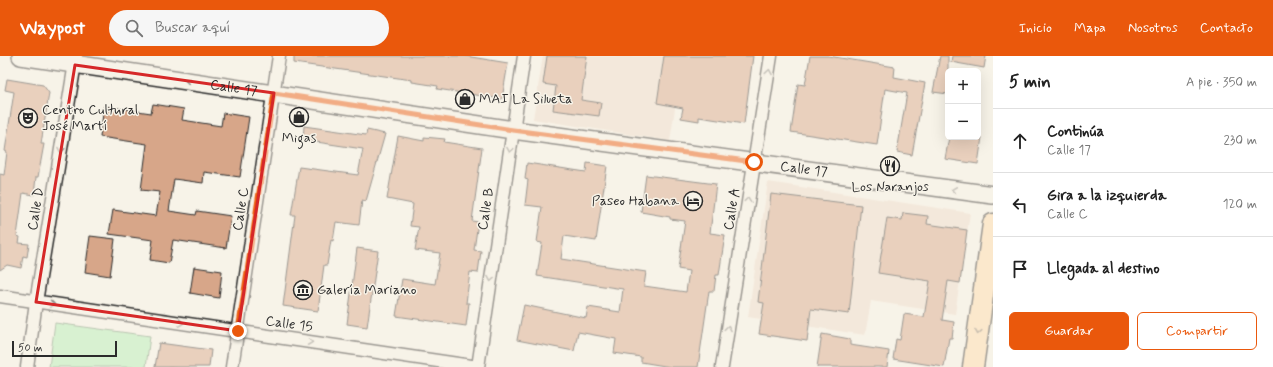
<!DOCTYPE html>
<html lang="es">
<head>
<meta charset="utf-8">
<style>
	body { margin:0; font-family:Mynerve,sans-serif; background:#f6f6f6; color:#222 }
	.controls { position:absolute; right:12px; top:12px; display:grid; overflow:hidden; border-radius:6px; box-shadow:0 4px 16px #0002 }
	.controls button { width:36px; height:36px; display:grid; place-items:center; padding:0; border:0; border-bottom:1px solid #e0e0e0; background:#fff; color:#222; font:20px sans-serif }
	.scale { position:absolute; left:12px; bottom:10px; width:105px; box-sizing:border-box; padding-left:4px; border:2px solid #2b2b2b; border-top:0; font-size:11px; line-height:14px; white-space:nowrap; color:#2b2b2b; -webkit-text-stroke:3px #f7f3e8; paint-order:stroke }
	.stop { position:absolute; width:12px; height:12px; margin:-9px; border:3px solid #ea580c; border-radius:50%; background:#fff }
	.stop.end { background:#ea580c; border-color:#fff; box-shadow:0 1px 4px #0008 }
	.list { margin:0; padding:0; list-style:none }
	h2 { display:flex; justify-content:space-between; align-items:center; height:52px; margin:0; padding:0 16px; font-size:17px }
	h2 small { font-size:13px; font-weight:400; color:#767676 }
	.list li { display:grid; grid-template-columns:26px 1fr auto; gap:12px; align-items:center; box-sizing:border-box; height:64px; padding:0 16px; border-top:1px solid #e0e0e0 }
	.list b { display:block; font-size:15px; white-space:nowrap }
	.list p { margin:0; font-size:13px; white-space:nowrap; color:#767676 }
	.list em { font-size:13px; font-style:normal; color:#767676 }
	.actions { display:flex; gap:8px; padding:12px 16px }
	.actions a { flex:1; padding:9px 0; border:1px solid #ea580c; border-radius:6px; text-align:center; font-size:14px; color:#ea580c }
	.actions .main { background:#ea580c; color:#fff }
	.icon { flex:none; width:22px; height:22px; fill:none; stroke:currentColor; stroke-width:2; stroke-linecap:round; stroke-linejoin:round }
	.map { position:relative; flex:none; width:993px; height:311px; overflow:hidden }
	header { display:flex; align-items:center; gap:24px; box-sizing:border-box; height:56px; padding:0 20px; background:#ea580c; color:#fff }
	header strong { font-size:19px }
	nav { display:flex; gap:22px; margin-inline-start:auto; font-size:14px }
	.search { width:280px; height:36px; background:#f6f6f6; display:flex; align-items:center; gap:10px; box-sizing:border-box; padding:0 14px; border-radius:22px; color:#767676; font-size:15px }
	main { display:flex }
	aside { flex:1; background:#fff }
	.map>svg:first-child { display:block }
	.built { fill:#eddccc }
	.green { fill:#b2f0b6; stroke:#6e8e70 }
	.building { fill:#d7a689; stroke:#2b2b2b }
	.lines { fill:none; stroke-linecap:round; stroke-linejoin:round }
	.street-casing { stroke:#2b2b2b; stroke-width:15 }
	.secondary-casing { stroke:#2b2b2b; stroke-width:20 }
	.primary-casing { stroke:#2b2b2b; stroke-width:23 }
	.street { stroke:#f7f3e8; stroke-width:12 }
	.secondary { stroke:#f7f3e8; stroke-width:17 }
	.primary { stroke:#fedbac; stroke-width:20 }
	.oneway { stroke:#918f8a }
	.oneway2 { stroke:#94836c }
	.route { stroke:#ea580c; stroke-width:5 }
	.marked { fill:none; stroke:#d62828; stroke-width:3; stroke-linejoin:round }
	.labels { text-anchor:middle; dominant-baseline:central; stroke-width:3; stroke-linejoin:round; paint-order:stroke }
	.street-label { font-size:14px; fill:#2b2b2b; stroke:#f7f3e8 }
	.poi-label { font-size:14px; fill:#2b2b2b; stroke:#f7f3e8; text-anchor:start }
</style>
</head>
<body>
<header>
<strong>Waypost</strong>
<div class="search"><svg class="icon" aria-label="search" viewBox="0 0 24 24"><circle cx="10" cy="10" r="6"/><path d="M15 15l6 6"/></svg>Buscar aquí</div>
<nav><a>Inicio</a><a>Mapa</a><a>Nosotros</a><a>Contacto</a></nav>
</header>
<main>
<div class="map">
<svg width="993" height="311" viewBox="0 0 993 311">
	<rect width="100%" height="100%" fill="#f7f3e8"/>
	<filter id="ink" filterUnits="userSpaceOnUse"><feTurbulence type="fractalNoise" baseFrequency=".025" numOctaves="2"/><feDisplacementMap in="SourceGraphic" scale="8" xChannelSelector="R" yChannelSelector="G"/><feConvolveMatrix kernelMatrix="1 2 1 2 8 2 1 2 1" color-interpolation-filters="sRGB"/></filter>
	<g filter="url(#ink)">
		<!-- built -->
		<path class="built" d="M543,0H683L670,85L533,63Z
			M768,126L970,157L955,258L871,245L865,279L748,261Z"/>
		<!-- green -->
		<path class="green" d="M55,267L150,280L146,311H49Z"/>
		<!-- building -->
		<path class="building" d="M294,0H465L508,7L502,43L437,33L438,30L412,26V24L294,7Z
			M547,0H587L581,44L601,47L599,60L553,54L556,30L543,28Z
			M664,0H753L744,68L699,61V65L681,62L683,52L657,47Z
			M810,0H828L895,11L894,21L925,27L912,99L897,96L907,37L885,33L877,89L791,76L798,28L805,29Z
			M940,0H948V38L933,36Z
			M952,0H986L984,12L951,6Z
			M7,23L43,29L49,37L41,88H44L38,121H36L34,139L23,137L17,180L20,181L19,187L29,188L27,201L23,200L21,212L7,209L0,214V118L4,119L7,96L5,95L14,36L5,34Z
			M153,48L184,53L182,64L221,70L223,57L249,61L240,121L204,116L203,127L174,123L169,155L196,159L197,155L231,160L226,192L173,184L169,207L150,204L153,184L109,178L113,154L156,160L160,136L141,134L147,88L100,81L104,50L151,57Z
			M304,70L366,79L367,74L385,78L366,145L362,144L359,169L336,166L333,185L331,184L327,209H324L318,255L283,250L295,159H291L299,111L358,119L363,93L303,84Z
			M398,80L424,85V81L445,83L444,86L482,92L472,165L478,166L474,194L481,195L478,217L470,216L466,247H469L466,270L396,260L402,223L435,228L440,197L415,194L419,171L410,170L413,148L387,143Z
			M949,81H982L978,108L945,103Z
			M527,107L586,116L587,107L607,110L596,185L564,180L561,203L646,216L644,230L686,236L689,215L678,213L685,165L670,163V161L641,156L646,119L716,128L710,177L725,179L719,219H716L714,235H709L698,311H671L641,306V301L614,297L616,283L578,276L574,295L517,284L524,249L586,262L588,251L620,256L623,233L537,220L542,187L537,186L542,151L525,149L528,124L525,123Z
			M771,138L861,149L849,258L811,253L807,285L759,278L764,247L758,246Z
			M903,157L928,160L927,168L967,174L960,227L948,225L942,264L954,266L952,282H949L944,311L893,303L896,283L900,284L904,258L924,261L930,225L878,217L887,162L902,164Z
			M90,180L115,183L110,220L85,216Z
			M357,192L378,195L367,271L347,268Z
			M194,211L222,215L219,242L190,237Z
			M822,278L850,283V289L889,295L887,311H817Z
			M159,287L211,294L209,311H155Z"/>
		<g class="lines">
			<!-- street casing -->
			<g class="street-casing">
				<path id="street" d="M0,240L478,311L524,0
					M27,311L36,246L76,1
					M232,311L279,0
					M722,311L771,0"/>
			</g>
			<!-- secondary casing -->
			<g class="secondary-casing">
				<g id="secondary">
					<path id="s1" d="M21,0L513,74L993,139"/>
				</g>
			</g>
			<!-- primary casing -->
			<g class="primary-casing">
				<path id="primary" d="M973,311L993,168"/>
			</g>
			<!-- street -->
			<use href="#street" class="street"/>
			<!-- secondary -->
			<use href="#secondary" class="secondary"/>
			<!-- primary -->
			<use href="#primary" class="primary"/>
		</g>
		<!-- one-way arrows -->
		<defs><path id="oneway-chevron" d="M-2-3.5L2.5 0L-2 3.5" fill="none" stroke-width="1.6" stroke-linecap="round" stroke-linejoin="round"/></defs>
		<g class="oneway">
			<use href="#oneway-chevron" transform="translate(769 16) rotate(-81)"/>
			<use href="#oneway-chevron" transform="translate(188 25) rotate(-172)"/>
			<use href="#oneway-chevron" transform="translate(61 94) rotate(99)"/>
			<use href="#oneway-chevron" transform="translate(510 94) rotate(99)"/>
			<use href="#oneway-chevron" transform="translate(954 134) rotate(-172)"/>
			<use href="#oneway-chevron" transform="translate(748 144) rotate(-81)"/>
			<use href="#oneway-chevron" transform="translate(491 223) rotate(99)"/>
			<use href="#oneway-chevron" transform="translate(52 248) rotate(8)"/>
			<use href="#oneway-chevron" transform="translate(181 267) rotate(8)"/>
			<use href="#oneway-chevron" transform="translate(728 272) rotate(-81)"/>
			<use href="#oneway-chevron" transform="translate(310 286) rotate(8)"/>
		</g>
		<use class="oneway2" href="#oneway-chevron" transform="translate(978 276) rotate(99)"/>
	</g>
	<g class="lines" filter="url(#ink)">
		<!-- route -->
		<path class="route" d="M238,275L274,37L513,74L754,106"/>
	</g>
	<!-- marked area -->
	<path d="M0 0H993V311H0ZM75,9L274,37L238,275L36,246Z" fill="#f7f3e8" fill-opacity=".55" fill-rule="evenodd"/>
	<path class="marked" d="M75,9L274,37L238,275L36,246Z"/>
	<!-- icons -->
	<defs>
		<g id="shop-ring" transform="scale(1)"><circle r="9.5" fill="#f7f3e8" stroke="#2b2b2b" stroke-width="1.5"/><path d="M-5-2.5h2.3a2.7 3.5 0 0 1 5.4 0H5L5.5 6h-11ZM-1.5-2.5h3a1.5 2.3 0 0 0-3 0Z" fill="#2b2b2b"/></g>
		<g id="theatre-ring" transform="scale(1)"><circle r="9.5" fill="#f7f3e8" stroke="#2b2b2b" stroke-width="1.5"/><path d="M-5-5.5Q0-4 5-5.5V0Q5 5 0 6Q-5 5-5 0ZM-3.3-2.5H-1v1.5H-3.3ZM1-2.5H3.3v1.5H1ZM-2.8 1Q0 5.5 2.8 1Z" fill="#2b2b2b"/></g>
		<g id="restaurant-ring" transform="scale(1)"><circle r="9.5" fill="#f7f3e8" stroke="#2b2b2b" stroke-width="1.5"/><path d="M-5-6h1v4h1v-4h1v4h1v-4h1v5L-1.5 .5V6h-2V.5L-5-1ZM5-6V6H3V1.5H1.5Q1.5-4 5-6Z" fill="#2b2b2b"/></g>
		<g id="hotel-ring" transform="scale(1)"><circle r="9.5" fill="#f7f3e8" stroke="#2b2b2b" stroke-width="1.5"/><path d="M-6-4.5h1.5V1H6V5H4.5V3h-9V5H-6ZM-4 0a1.8 1.8 0 1 1 3.6 0ZM.5 0V-2.5h3Q6-2.5 6 0Z" fill="#2b2b2b"/></g>
		<g id="museum-ring" transform="scale(1)"><circle r="9.5" fill="#f7f3e8" stroke="#2b2b2b" stroke-width="1.5"/><path d="M0-6L6-3V-2H-6V-3ZM-5-1h2V3h-2ZM-1-1h2V3h-2ZM3-1h2V3H3ZM-6 4H6V6H-6Z" fill="#2b2b2b"/></g>
	</defs>
	<g fill-rule="evenodd">
		<use href="#shop-ring" x="465" y="43"/>
		<use href="#shop-ring" x="299" y="61"/>
		<use href="#theatre-ring" x="28" y="62"/>
		<use href="#restaurant-ring" x="890" y="110"/>
		<use href="#hotel-ring" x="693" y="145"/>
		<use href="#museum-ring" x="303" y="234"/>
	</g>
	<g class="labels">
		<!-- street labels -->
		<g class="street-label">
			<text stroke="none"><textPath href="#s1" startOffset="215">Calle 17</textPath></text>
			<text stroke="none"><textPath href="#s1" startOffset="791">Calle 17</textPath></text>
			<text transform="translate(36 153) rotate(-81)">Calle D</text>
			<text transform="translate(241 153) rotate(-81)">Calle C</text>
			<text transform="translate(486 153) rotate(-81)">Calle B</text>
			<text transform="translate(732 153) rotate(-81)">Calle A</text>
			<text transform="translate(289 268) rotate(8)">Calle 15</text>
		</g>
		<!-- poi labels -->
		<g class="poi-label">
			<text x="479" y="43">MAI La Silueta</text>
			<text x="42" y="54">Centro Cultural<tspan x="42" dy="16">José Martí</tspan></text>
			<text x="299" y="82" text-anchor="middle">Migas</text>
			<text x="890" y="131" text-anchor="middle">Los Naranjos</text>
			<text x="679" y="145" text-anchor="end">Paseo Habana</text>
			<text x="317" y="234">Galería Mariano</text>
		</g>
	</g>
</svg>
<div class="controls">
<button>+</button>
<button>−</button>
</div>
<div class="scale">50 m</div>
<div class="stop" style="left:754px;top:106px"></div>
<div class="stop end" style="left:238px;top:275px"></div>
</div>
<aside>
<h2>5 min<small>A pie · 350 m</small></h2>
<ul class="list">
<li><svg class="icon" aria-label="ahead" viewBox="0 0 24 24"><path d="M12 20V5M6 11l6-6 6 6"/></svg><div><b>Continúa</b><p>Calle 17</p></div><em>230 m</em></li>
<li><svg class="icon" aria-label="left" viewBox="0 0 24 24"><path d="M17 20v-9H6M10 6l-5 5 5 5"/></svg><div><b>Gira a la izquierda</b><p>Calle C</p></div><em>120 m</em></li>
<li><svg class="icon" aria-label="arrive" viewBox="0 0 24 24"><path d="M6 21V4h12l-3 4 3 4H6"/></svg><div><b>Llegada al destino</b></div></li>
</ul>
<div class="actions"><a class="main">Guardar</a><a>Compartir</a></div>
</aside>
</main>
</body>
</html>
